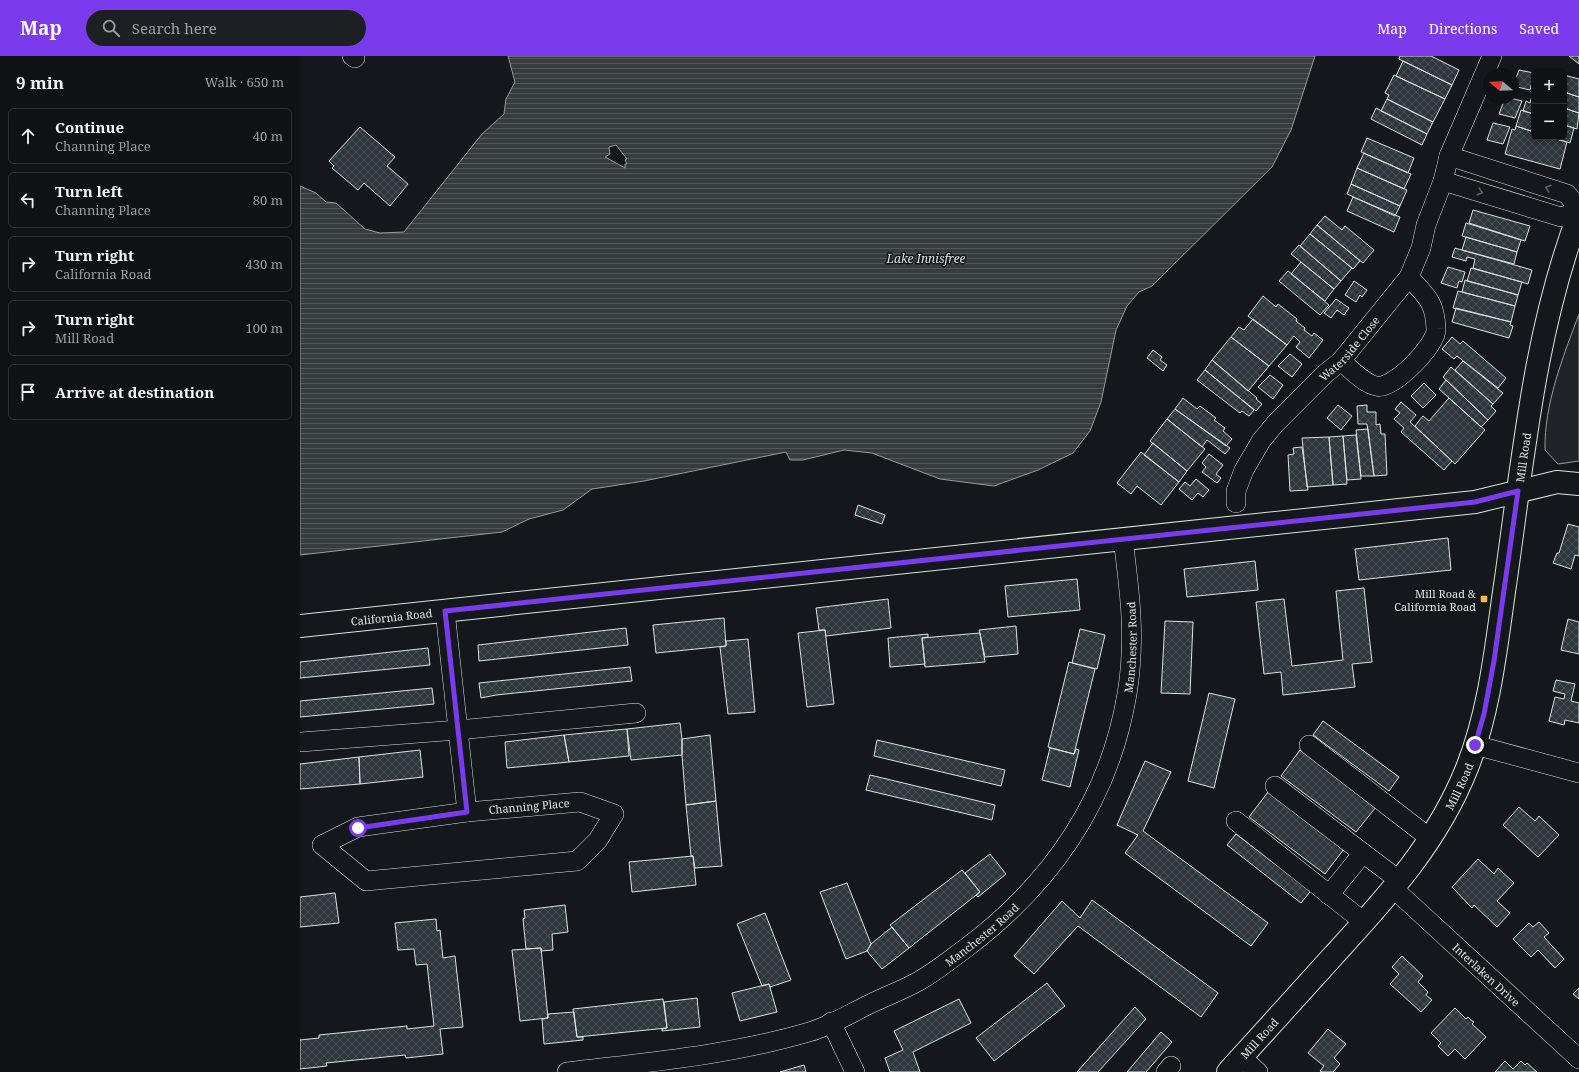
<!DOCTYPE html>
<html lang="en">
<head>
<meta charset="utf-8">
<style>
	body { margin:0; font-family:"Noto Serif",serif; background:#1d2022; color:#f1f3f6 }
	.controls { position:absolute; right:12px; top:12px; display:grid; overflow:hidden; border-radius:6px; box-shadow:0 2px 6px #0003 }
	.controls button { width:36px; height:36px; display:grid; place-items:center; padding:0; border:0; border-bottom:1px solid #2f3234; background:#0f1215; color:#f1f3f6; font:20px sans-serif }
	.compass { position:absolute; left:1183px; top:12px; width:36px; height:36px; border-radius:50%; background:#0f1215; box-shadow:0 2px 6px #0003; rotate:289deg }
	.stop { position:absolute; width:12px; height:12px; margin:-9px; border:3px solid #7c3aed; border-radius:50%; background:#fff }
	.stop.end { background:#7c3aed; border-color:#fff; box-shadow:0 1px 4px #0008 }
	.list { margin:0; padding:0; list-style:none }
	h2 { display:flex; justify-content:space-between; align-items:center; height:52px; margin:0; padding:0 16px; font-size:17px }
	h2 small { font-size:13px; font-weight:400; color:#9b9ea0 }
	.list li { display:grid; grid-template-columns:26px 1fr auto; gap:12px; align-items:center; box-sizing:border-box; height:56px; margin:0 8px 8px; padding:0 8px; border:1px solid #2f3234; border-radius:6px }
	.list b { display:block; font-size:15px; white-space:nowrap }
	.list p { margin:0; font-size:13px; white-space:nowrap; color:#9b9ea0 }
	.list em { font-size:13px; font-style:normal; color:#9b9ea0 }
	.icon { flex:none; width:22px; height:22px; fill:none; stroke:currentColor; stroke-width:2; stroke-linecap:round; stroke-linejoin:round }
	.map { position:relative; flex:none; width:1279px; height:1016px; overflow:hidden }
	header { display:flex; align-items:center; gap:24px; box-sizing:border-box; height:56px; padding:0 20px; background:#7c3aed; color:#fff }
	header strong { font-size:19px }
	nav { display:flex; gap:22px; margin-inline-start:auto; font-size:14px }
	.search { width:280px; height:36px; background:#1d2022; display:flex; align-items:center; gap:10px; box-sizing:border-box; padding:0 14px; border-radius:22px; color:#9b9ea0; font-size:15px }
	main { display:flex }
	aside { flex:1; background:#0f1215 }
	.map>svg:first-child { display:block }
	.park { fill:#202428; stroke:#939e99 }
	.water { fill:url(#water-rules); stroke:#939e99; fill-rule:evenodd }
	.building { fill:url(#building-cross-hatch); stroke:#d8e6dc }
	.lines { fill:none; stroke-linecap:round; stroke-linejoin:round }
	.minor-casing { stroke:#d8e6dc; stroke-width:20 }
	.major-casing { stroke:#d8e6dc; stroke-width:24 }
	.minor { stroke:#14181c; stroke-width:19 }
	.major { stroke:#14181c; stroke-width:22 }
	.oneway { stroke:#59605f }
	.route { stroke:#7c3aed; stroke-width:5 }
	.poi-dot { fill:#ffb74d; stroke:#14181c; stroke-width:1.5 }
	.labels { text-anchor:middle; dominant-baseline:central; stroke-width:3; stroke-linejoin:round; paint-order:stroke }
	.street-label { font-size:11px; fill:#d8e6dc; stroke:#14181c }
	.poi-label { font-size:11px; fill:#d8e6dc; stroke:#14181c; text-anchor:end }
	.water-label { font-size:12px; font-style:italic; fill:#d8e6dc; stroke:#14181c }
</style>
</head>
<body>
<header>
<strong>Map</strong>
<div class="search"><svg class="icon" aria-label="search" viewBox="0 0 24 24"><circle cx="10" cy="10" r="6"/><path d="M15 15l6 6"/></svg>Search here</div>
<nav><a>Map</a><a>Directions</a><a>Saved</a></nav>
</header>
<main>
<aside>
<h2>9 min<small>Walk · 650 m</small></h2>
<ul class="list">
<li><svg class="icon" aria-label="ahead" viewBox="0 0 24 24"><path d="M12 20V5M6 11l6-6 6 6"/></svg><div><b>Continue</b><p>Channing Place</p></div><em>40 m</em></li>
<li><svg class="icon" aria-label="left" viewBox="0 0 24 24"><path d="M17 20v-9H6M10 6l-5 5 5 5"/></svg><div><b>Turn left</b><p>Channing Place</p></div><em>80 m</em></li>
<li><svg class="icon" aria-label="right" viewBox="0 0 24 24"><path d="M7 20v-9h11M14 6l5 5-5 5"/></svg><div><b>Turn right</b><p>California Road</p></div><em>430 m</em></li>
<li><svg class="icon" aria-label="right" viewBox="0 0 24 24"><path d="M7 20v-9h11M14 6l5 5-5 5"/></svg><div><b>Turn right</b><p>Mill Road</p></div><em>100 m</em></li>
<li><svg class="icon" aria-label="arrive" viewBox="0 0 24 24"><path d="M6 21V4h12l-3 4 3 4H6"/></svg><div><b>Arrive at destination</b></div></li>
</ul>
</aside>
<div class="map">
<svg width="1279" height="1016" viewBox="0 0 1279 1016">
	<defs>
		<pattern id="water-rules" width="6" height="5" patternUnits="userSpaceOnUse"><rect width="6" height="5" fill="#363b3e"/><path d="M0 2.5h6" fill="none" stroke="#525759"/></pattern>
		<pattern id="building-cross-hatch" width="8" height="8" patternUnits="userSpaceOnUse"><rect width="8" height="8" fill="#2c363c"/><path d="M0 0l8 8M0 8l8-8" fill="none" stroke="#4a5358"/></pattern>
	</defs>
	<rect width="100%" height="100%" fill="#14181c"/>
	<!-- park -->
	<path class="park" d="M1279,258V405L1258,408L1245,394C1244,348 1263,301 1279,258Z"/>
	<!-- water -->
	<path class="water" d="M208,0H1015L991,74L972,111L852,230L839,236L827,250L816,274L801,346L790,375L773,397L738,414L694,430L640,423L572,397L544,394L503,404H490L486,396L344,425L292,433L263,454L229,463L202,476L0,499V130L16,137L26,146L36,147L65,173L80,177L104,176L182,78L204,58L206,43L215,26ZM316,89L327,103L325,104L327,108H325V112L305,101L310,98L309,91Z"/>
	<!-- building -->
	<path class="building" d="M1100,0H1131L1159,14L1152,29L1099,3Z
		M1269,0H1279V8Z
		M1103,5L1152,29L1145,43L1096,20Z
		M1219,14L1234,17L1230,34L1213,30L1214,22H1216Z
		M1094,19L1145,43L1133,66L1087,43L1089,39L1085,37Z
		M1264,19L1279,23V41L1264,36Z
		M1233,27H1234V43H1231L1233,37L1231,36Z
		M1264,36L1279,41V57L1264,52Z
		M1210,42L1222,45L1215,62L1199,58L1205,42Z
		M1087,43L1133,66L1127,78L1081,55Z
		M1231,43H1234V58L1223,55L1226,45L1230,47Z
		M1076,52L1127,78L1122,89L1071,63Z
		M1264,52L1279,57L1277,73L1264,69Z
		M1221,54L1234,58V76L1216,70Z
		M1193,67L1210,71L1203,88L1187,84Z
		M1264,69L1274,72L1270,87L1250,81H1264Z
		M1216,70L1234,76V81H1250L1267,86L1260,113L1205,98L1212,73L1215,74Z
		M60,71L95,101L87,110L108,128L90,150L64,127L58,134L32,112L34,110L29,105Z
		M1067,82L1114,102L1108,117L1061,96Z
		M1064,97L1111,118L1104,133L1057,112Z
		M1057,112L1107,134L1100,150L1051,128Z
		M1051,128L1100,150L1095,160L1047,138Z
		M1053,141L1100,161L1094,176L1047,155Z
		M1173,154L1230,170L1225,185L1169,167Z
		M1025,160L1042,174L1045,170L1074,194L1063,207L1017,169Z
		M1166,167L1221,184L1217,196L1162,180Z
		M1017,169L1060,205L1053,213L1010,178Z
		M1010,178L1052,212L1041,225L1000,190Z
		M1166,181L1217,196L1214,208L1162,194Z
		M999,189L1041,225L1034,233L991,198Z
		M1155,192L1232,214L1228,228L1173,212L1175,203L1167,201L1166,205L1152,201Z
		M1001,206L1034,233L1025,245L991,218Z
		M1148,211L1165,216L1162,226L1159,225L1157,232L1141,227Z
		M1171,212L1222,226L1218,239L1167,225Z
		M988,215L1029,249L1020,259L979,225Z
		M1165,224L1218,239L1215,250L1162,236Z
		M1054,225L1067,234L1062,241L1060,239L1056,246L1045,239Z
		M1158,235L1215,250L1211,266L1153,252Z
		M963,240L976,251L978,248L997,263L996,265L1005,272L1004,274L1012,280L1014,277L1023,284L1009,302L996,291L1000,286L994,280L987,289L948,260Z
		M1036,243L1049,252L1044,259L1037,254L1031,262L1024,257Z
		M1156,252L1211,266L1210,269L1213,270L1209,282L1152,266Z
		M953,263L987,289L969,310L931,281L939,271L944,274Z
		M931,281L969,310L948,335L912,304Z
		M1152,281L1160,288L1163,285L1206,322L1198,332L1157,300L1154,303L1142,293Z
		M853,294L862,301L860,304L867,309L863,315L847,302Z
		M990,298L1002,308L992,321L978,310Z
		M912,304L957,342L956,343L962,348L956,355L905,314Z
		M1163,305L1203,337L1193,348L1155,314Z
		M1151,311L1193,348L1191,350L1196,355L1188,364L1143,321Z
		M905,314L954,354L949,360L942,355L940,357L897,324Z
		M970,319L983,329L973,343L958,331Z
		M1146,324L1188,364L1181,371L1139,333Z
		M1124,327L1136,339L1123,352L1111,340Z
		M883,342L897,353L900,350L916,362L914,364L925,372L923,375L932,383L926,390L875,353Z
		M1149,342L1185,374L1155,408L1115,370L1123,360L1129,365Z
		M1101,346L1116,359L1110,366L1152,405L1144,414L1101,376L1104,372L1094,363L1100,357L1095,353Z
		M1038,349L1052,360L1041,374L1027,362Z
		M1067,349V356H1076V369L1080,368L1081,378H1085L1087,419L1074,420L1067,368H1058L1057,350Z
		M875,353L930,392L925,398L907,384L902,391L867,363Z
		M867,363L905,393L887,415L850,385Z
		M1068,373L1074,420H1061L1056,374Z
		M1056,379L1061,423L1047,424L1043,380Z
		M1043,380L1047,428L1033,429L1029,381Z
		M1029,381L1033,429L1007,431L1002,382Z
		M853,387L887,415L879,426L844,399Z
		M1002,391L1008,434L990,435L988,399L994,398L993,392Z
		M841,396L879,426L861,449L837,430L831,438L817,427Z
		M909,398L923,409L916,418L921,422L917,427L902,416L906,411L902,407Z
		M896,423L909,434L903,441L898,437L892,444L879,433L885,426L890,430Z
		M558,449L585,459L582,468L555,459Z
		M1268,468L1279,471V500L1275,499L1271,513L1253,507L1257,497H1259Z
		M1148,482L1151,514L1059,524L1055,493Z
		M955,505L958,534L887,541L884,513Z
		M777,523L780,554L708,561L705,530Z
		M1064,532L1072,606L1052,608L1055,631L983,639L981,616L964,618L956,546L984,543L992,610L1043,604L1036,535Z
		M588,543L591,572L526,580L525,574H519L516,552Z
		M424,562L426,590L356,597L353,569Z
		M1268,563L1279,566V598L1261,594Z
		M865,565L893,566L890,638L861,637Z
		M716,570L718,598L685,601L679,574Z
		M326,572L328,589L179,605L178,589Z
		M780,573L805,579L797,613L772,607Z
		M525,574L534,648L507,651L498,577Z
		M680,577L685,606L625,611L622,582Z
		M628,578V581L622,582L625,608L590,611L588,582Z
		M448,583L455,656L428,658L420,591L426,590V585Z
		M128,592L130,609L0,622V606Z
		M769,606L795,613L774,698L748,691Z
		M330,611L332,625L196,639L181,642L179,627Z
		M1256,624L1275,628L1271,645L1279,647V667L1265,664L1264,669L1249,665L1255,641L1264,643L1265,638L1253,635Z
		M132,632L134,648L0,661V645Z
		M909,637L935,643L914,732L888,725Z
		M1023,665L1099,721L1089,735L1013,679Z
		M380,667L382,683V699L331,704L327,673Z
		M327,673L329,700L269,706L264,679Z
		M264,679L269,706L207,712L205,686Z
		M410,679L416,745L386,749L382,699V683Z
		M577,684L705,714L701,730L574,700Z
		M750,692L774,698L776,693L779,694L770,731L742,724Z
		M120,694L123,721L60,728L59,701Z
		M1000,694L1076,751L1056,776L981,720Z
		M59,701L60,728L0,733V708Z
		M845,705L871,716L843,775L968,867L951,890L825,797L838,779L817,769Z
		M570,719L695,749L692,764L566,734Z
		M968,736L1044,793L1025,818L949,761Z
		M416,745L422,810L395,812L393,800H391L386,749Z
		M1219,751L1235,765L1239,760L1259,779L1238,801L1203,769Z
		M936,778L975,808L1013,832L1001,847L927,789Z
		M690,798L706,818L678,841L676,839L680,836L665,817Z
		M393,800L396,829L332,836L329,806Z
		M1178,803L1194,818L1198,812L1214,827L1197,845L1210,857L1197,871L1174,849L1172,852L1152,831Z
		M662,814L680,836L609,892L590,869Z
		M547,827L571,888L567,895L546,903L520,836Z
		M35,837L39,867L0,871V841Z
		M792,844L918,937L901,961L778,870L734,918L714,900L762,845L780,862Z
		M265,849L268,876L252,878L253,894L241,895V892L226,893L223,863L225,862L224,854Z
		M465,857L491,924L470,931L469,928L462,930L437,868Z
		M136,863L137,875L140,874L143,902L155,900L163,971L140,973L143,998L106,1002L105,999L26,1007L27,1010L0,1013V984L19,982V979L107,970V973L134,970L127,908L116,909L114,893L98,894L95,867Z
		M1239,866L1249,877L1244,881L1264,903L1255,912L1238,894L1231,901L1213,883L1229,867L1233,871Z
		M592,871L609,892L582,913L567,895L571,888Z
		M241,892L248,962L220,965L212,894Z
		M1102,900L1123,920L1118,926L1128,936L1126,939L1132,944L1121,956L1090,928L1099,918L1092,911Z
		M747,927L765,950L694,1005L676,982Z
		M469,928L477,956L440,965L432,937Z
		M1279,932V943L1273,938Z
		M397,942L400,971L362,975V973L367,972L364,946Z
		M363,943L367,972L277,981L273,953Z
		M659,943L671,967L613,996L620,1016H590L585,1002L603,994L594,975Z
		M835,951L846,963L798,1016H777Z
		M1155,952L1166,963L1168,961L1171,964L1174,966L1172,968L1186,981L1165,1003L1155,993L1148,1000L1138,990L1141,987L1131,977Z
		M274,956L277,981H283V984L244,988L242,963L248,962V958Z
		M1028,973L1046,988L1034,1002L1040,1008L1033,1016H1022L1020,1015L1024,1010L1008,997Z
		M861,976L872,986L846,1016H827Z
		M1205,1005L1213,1013L1221,1005L1225,1009L1227,1007L1237,1016H1195Z
		M504,1009L506,1016H480Z"/>
	<g class="lines">
		<!-- minor casing -->
		<g class="minor-casing">
			<g id="minor">
				<path d="M52,0L55,2"/>
				<path d="M1149,100L1267,138L1279,153"/>
				<path d="M1143,125L1261,161L1279,155"/>
				<path d="M1041,305C1051,313 1063,327 1076,330C1092,335 1137,289 1136,273C1135,245 1126,240 1109,221"/>
				<path id="s1" d="M936,447V435L944,414L961,385L975,368L1026,317L1041,305L1109,221L1121,192L1126,169L1143,125L1149,100L1192,0"/>
				<path d="M145,555L167,756"/>
				<path d="M0,686L158,674L336,657"/>
				<path d="M1009,689L1131,783"/>
				<path d="M1175,689L1279,717"/>
				<path d="M975,730L1063,797"/>
				<path d="M280,746L314,758L298,784L277,805L66,825L22,789L58,771L167,756Z"/>
				<path d="M936,765L1064,866"/>
				<path id="s2" d="M1094,833L1279,1003"/>
				<path d="M1029,839L1063,797L1100,825"/>
				<path d="M531,966L555,1016"/>
				<path d="M941,1001L958,1016"/>
				<path id="s3" d="M267,1016C349,1006 431,999 509,976C530,970 551,957 570,948C586,940 603,934 619,925C635,916 651,903 666,892C751,828 809,745 827,638C836,584 830,537 823,483"/>
				<path d="M866,1016L871,1010"/>
			</g>
		</g>
		<!-- major casing -->
		<g class="major-casing">
			<g id="major">
				<path id="s4" d="M0,570L1175,446L1257,426L1279,428"/>
				<path id="s5" d="M928,1016C963,977 999,938 1034,899C1088,840 1137,787 1167,712C1190,654 1196,591 1205,529C1223,405 1234,276 1279,158"/>
			</g>
		</g>
		<!-- minor -->
		<use href="#minor" class="minor"/>
		<!-- major -->
		<use href="#major" class="major"/>
	</g>
	<!-- one-way arrows -->
	<defs><path id="oneway-chevron" d="M-2-3.5L2.5 0L-2 3.5" fill="none" stroke-width="1.6" stroke-linecap="round" stroke-linejoin="round"/></defs>
	<g class="oneway">
		<use href="#oneway-chevron" transform="translate(1248 132) rotate(-162)"/>
		<use href="#oneway-chevron" transform="translate(1180 136) rotate(17)"/>
	</g>
	<g class="lines">
		<!-- route -->
		<path class="route" d="M58,772L167,756L145,555L1175,446L1218,435L1194,605L1184,658L1175,689"/>
	</g>
	<!-- markers -->
	<rect class="poi-dot" x="1180" y="539" width="8" height="8" rx="2"/>
	<g class="labels">
		<!-- street labels -->
		<g class="street-label">
			<text stroke="none"><textPath href="#s1" startOffset="196">Waterside Close</textPath></text>
			<text stroke="none"><textPath href="#s5" startOffset="705">Mill Road</textPath></text>
			<text stroke="none"><textPath href="#s4" startOffset="92">California Road</textPath></text>
			<text stroke="none"><textPath href="#s3" startOffset="780">Manchester Road</textPath></text>
			<text stroke="none"><textPath href="#s5" startOffset="369">Mill Road</textPath></text>
			<text transform="translate(229 750) rotate(-5)">Channing Place</text>
			<text stroke="none"><textPath href="#s3" startOffset="445">Manchester Road</textPath></text>
			<text stroke="none"><textPath href="#s2" startOffset="126">Interlaken Drive</textPath></text>
			<text stroke="none"><textPath href="#s5" startOffset="46">Mill Road</textPath></text>
		</g>
		<!-- poi labels -->
		<g class="poi-label">
			<text x="1176" y="537">Mill Road &amp;<tspan x="1176" dy="13">California Road</tspan></text>
		</g>
		<!-- water labels -->
		<g class="water-label">
			<text x="626" y="202">Lake Innisfree</text>
		</g>
	</g>
</svg>
<div class="controls">
<button>+</button>
<button>−</button>
</div>
<svg class="compass" viewBox="-18 -18 36 36"><path d="M0-13l5 13h-10z" fill="#e53935"/><path d="M0 13l5-13h-10z" fill="#9b9ea0"/></svg>
<div class="stop" style="left:58px;top:772px"></div>
<div class="stop end" style="left:1175px;top:689px"></div>
</div>
</main>
</body>
</html>
